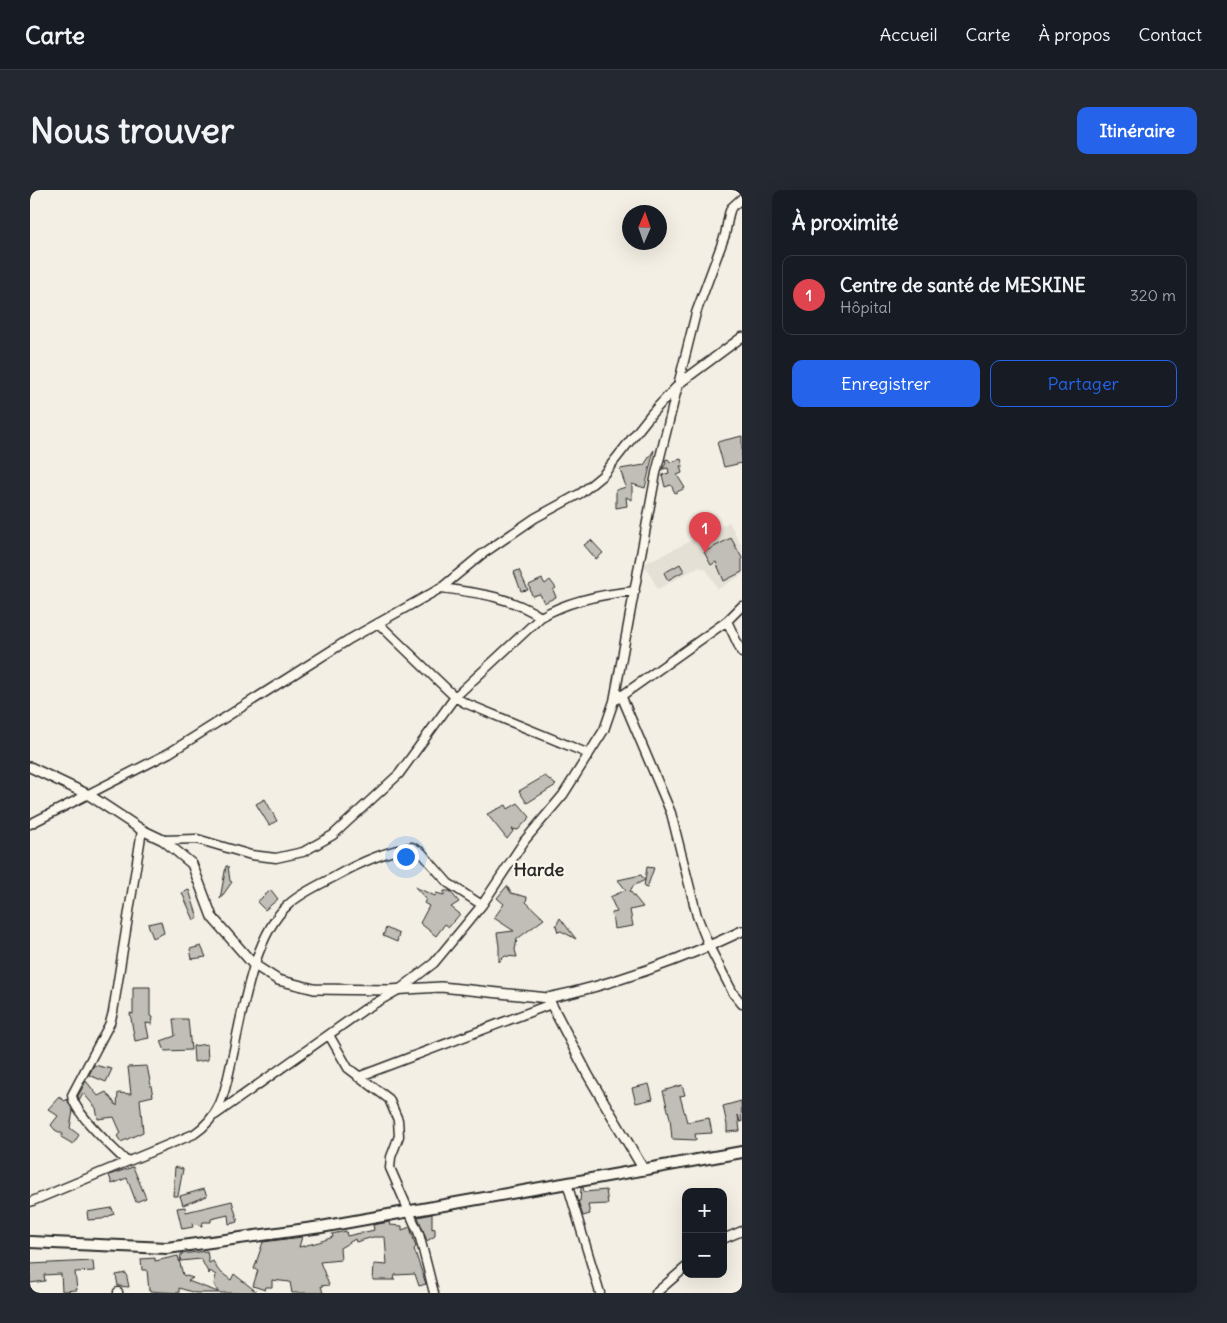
<!DOCTYPE html>
<html lang="fr">
<head>
<meta charset="utf-8">
<style>
	body { margin:0; font-family:Delius,sans-serif; background:#242831; color:#f1f3f6 }
	.controls { position:absolute; right:15px; bottom:15px; display:grid; overflow:hidden; border-radius:10px; box-shadow:0 5px 20px #0002 }
	.controls button { width:45px; height:45px; display:grid; place-items:center; padding:0; border:0; border-bottom:1px solid #363941; background:#171b24; color:#f1f3f6; font:25px sans-serif }
	.compass { position:absolute; left:592px; top:15px; width:45px; height:45px; border-radius:50%; background:#171b24; box-shadow:0 5px 20px #0002; rotate:2deg }
	.you { position:absolute; left:375px; top:666px; width:18px; height:18px; margin:-12px; border:4px solid #fff; border-radius:50%; background:#1a73e8; box-shadow:0 0 0 8px #1a73e833 }
	.badge { display:grid; place-items:center; width:32px; height:32px; border-radius:50%; background:#2563eb; color:#fff; font-size:16px; font-weight:700 }
	.pin { position:absolute; translate:-50% -41px; filter:drop-shadow(0 1px 2px #0008) }
	.pin::after { content:''; position:absolute; top:26px; width:18px; height:15px; background:inherit; clip-path:polygon(0 0,100% 0,50% 100%) }
	.list { margin:0; padding:0; list-style:none }
	h2 { display:flex; justify-content:space-between; align-items:center; height:65px; margin:0; padding:0 20px; font-size:21px }
	h2 small { font-size:16px; font-weight:400; color:#9ea1a6 }
	.list li { display:grid; grid-template-columns:32px 1fr auto; gap:15px; align-items:center; box-sizing:border-box; height:80px; margin:0 10px 10px; padding:0 10px; border:1px solid #363941; border-radius:10px }
	.list b { display:block; font-size:19px; white-space:nowrap }
	.list p { margin:0; font-size:16px; white-space:nowrap; color:#9ea1a6 }
	.list em { font-size:16px; font-style:normal; color:#9ea1a6 }
	.actions { display:flex; gap:10px; padding:15px 20px }
	.actions a { flex:1; padding:11px 0; border:1px solid #2563eb; border-radius:10px; text-align:center; font-size:18px; color:#2563eb }
	.actions .main { background:#2563eb; color:#fff }
	.map { position:relative; flex:none; width:712px; height:1103px; overflow:hidden; border-radius:10px }
	header { display:flex; align-items:center; gap:30px; box-sizing:border-box; height:70px; padding:0 25px; background:#171b24; border-bottom:1px solid #363941 }
	header strong { font-size:24px }
	nav { display:flex; gap:28px; margin-inline-start:auto; font-size:18px }
	.intro { display:flex; align-items:center; justify-content:space-between; box-sizing:border-box; height:120px; padding:0 30px }
	h1 { margin:0; font-size:35px }
	.button { padding:12px 22px; border-radius:10px; background:#2563eb; color:#fff; font-size:18px; font-weight:700 }
	main { display:flex; gap:30px; padding:0 30px }
	aside { flex:1; background:#171b24; border-radius:10px; box-shadow:0 5px 20px #0002 }
	.map>svg:first-child { display:block }
	.built { fill:#e4e0d6 }
	.building { fill:#c0beb6; stroke:#2b2b2b }
	.lines { fill:none; stroke-linecap:round; stroke-linejoin:round }
	.minor-casing { stroke:#2b2b2b; stroke-width:11 }
	.tertiary-casing { stroke:#2b2b2b; stroke-width:12 }
	.secondary-casing { stroke:#2b2b2b; stroke-width:14 }
	.minor { stroke:#fbf7ec; stroke-width:8 }
	.tertiary { stroke:#fbf7ec; stroke-width:9 }
	.secondary { stroke:#fbf7ec; stroke-width:10 }
	.labels { text-anchor:middle; dominant-baseline:central; stroke-width:4.5; stroke-linejoin:round; paint-order:stroke }
	.district-label { font-size:18px; font-weight:bold; fill:#2b2b2b; stroke:#fbf7ec }
</style>
</head>
<body>
<header>
<strong>Carte</strong>
<nav><a>Accueil</a><a>Carte</a><a>À propos</a><a>Contact</a></nav>
</header>
<div class="intro"><h1>Nous trouver</h1><a class="button">Itinéraire</a></div>
<main>
<div class="map">
<svg width="712" height="1103" viewBox="0 0 712 1103">
	<rect width="100%" height="100%" fill="#f3efe4"/>
	<filter id="ink" filterUnits="userSpaceOnUse"><feTurbulence type="fractalNoise" baseFrequency=".02" numOctaves="2"/><feDisplacementMap in="SourceGraphic" scale="10" xChannelSelector="R" yChannelSelector="G"/><feConvolveMatrix kernelMatrix="1 2 1 2 8 2 1 2 1" color-interpolation-filters="sRGB"/></filter>
	<g filter="url(#ink)">
		<!-- built -->
		<path class="built" d="M699,332L712,357V385L688,399L676,379L668,377L628,399L614,374Z"/>
		<!-- building -->
		<path class="building" d="M712,246V273L694,277L687,252Z
			M624,260L615,298L602,294V310L596,307L597,316L586,318V300L596,297L590,279L614,275Z
			M638,269L640,272L651,269L653,276H650L652,283L647,285L655,298L645,303L641,295L635,297L632,285L639,283L638,278L633,279L636,273L635,270Z
			M701,348L712,368V382L694,391L686,372L681,375L674,362Z
			M561,350L573,363L566,369L554,355Z
			M650,374L654,381L638,390L634,383Z
			M489,380L498,400L491,401L484,382Z
			M512,389L515,394L520,390L526,398L523,400L526,407L514,413L510,404L502,406L499,395Z
			M515,586L526,595L497,613L489,601Z
			M235,609L247,631L239,635L226,614Z
			M488,613L500,627L488,640L482,639L484,640L477,649L457,624L476,615L478,619Z
			M196,676H198L200,691L202,692L190,709Z
			M617,677L624,678L617,698L614,697L615,690L603,696L600,701L613,717L600,720L603,736L584,739L582,723L587,722L580,707L596,700L588,690L611,685L615,690Z
			M477,696L481,703L497,707L496,712L514,729L487,749L485,760L487,767L475,766L469,772V756L467,743L484,741L464,728L474,714L467,708Z
			M385,697L405,706L406,703L414,705V701H420L429,712L421,717L430,724L419,737L415,734L406,746L390,733L399,716L394,713L396,709Z
			M159,700L168,728L164,730L152,703Z
			M241,700L248,709L235,720L227,712Z
			M530,728L546,749L531,741L528,742L526,736Z
			M131,731L134,743L123,748L118,734Z
			M356,738L369,744L367,752L353,746Z
			M171,756L176,767L162,769L160,759Z
			M103,797H120V826L123,827L122,834L116,833L119,848L105,851L100,823L103,824Z
			M143,829H158L161,860L135,861L131,851L145,846Z
			M177,854L178,870L164,872L163,856Z
			M64,875L82,879L76,892L59,885Z
			M117,876L123,906L110,909L113,942L91,952L87,946L91,943L84,927L68,929L66,918L53,903L49,910L48,906L56,891L68,906L76,902L87,916L88,903L101,904L98,877Z
			M619,894L623,909L606,913L602,898Z
			M652,895L655,905L650,906L657,932L679,928L682,943L665,944L666,950L642,949L640,928L633,901Z
			M29,907L35,911L37,909L43,921L40,938L49,945L43,954L31,947L33,944L25,940L21,935L28,926L18,919Z
			M711,911L712,932H710L708,925L710,941L697,942V935L693,916Z
			M103,977L116,1008L106,1012L97,988L82,994L79,985Z
			M145,977L153,979L148,1006H143Z
			M553,997L554,1002L576,1000L578,1014L558,1015L560,1024L553,1026L548,1011H550L551,998Z
			M174,999L177,1006L153,1015L150,1006Z
			M202,1011L208,1032L199,1034L198,1025L181,1029V1032H173L172,1036L162,1033L163,1037L152,1039L147,1018L155,1017L156,1022Z
			M82,1018L84,1024L72,1029L58,1030L57,1022Z
			M402,1024V1039L405,1038V1046L397,1051L388,1027Z
			M359,1032L360,1035L372,1036V1040L380,1037L386,1057L384,1059L396,1094L389,1096L385,1084L365,1085L364,1090H343L344,1074L357,1075L355,1047H343L326,1052L325,1049L310,1058L311,1070L290,1072L299,1095L291,1096L293,1103H262L260,1092L242,1090V1097H236L235,1100L223,1096L228,1080L224,1079L233,1052L272,1047L269,1057L289,1052L303,1047L302,1044L316,1041L317,1046L340,1041L344,1040L343,1035Z
			M177,1061L179,1073L183,1071L188,1080L201,1090L204,1084L228,1103H165L149,1098V1103L119,1101L117,1080H112L111,1069L125,1068V1071L148,1066L153,1085L163,1088L158,1091L188,1102L184,1094L186,1085L180,1081L179,1084L171,1069L150,1071L151,1064Z
			M63,1071L64,1081L45,1082L47,1100L32,1101L31,1084L14,1085L15,1091L0,1093V1074Z
			M96,1083L99,1097L88,1096L86,1085Z"/>
		<g class="lines">
			<!-- minor casing -->
			<g class="minor-casing">
				<path id="minor" d="M411,398C449,403 478,406 511,427
					M697,431L712,463
					M348,433L425,507L435,513L559,564
					M591,505L641,623L667,726L679,756L703,803L712,814
					M587,509L697,431L712,416
					M0,634L139,563L318,450L411,398L451,365L505,328L551,303L573,285L622,223L650,193L712,147
					M133,650L167,649L221,665L246,668L273,662L303,645L369,584L425,507L511,427C539,410 573,404 605,401
					M299,845L318,878L359,909L368,930L369,946L361,967L360,978L389,1044L404,1103
					M328,887L521,814
					M185,925L335,819L370,799L404,773L452,715L495,650L533,605L574,540L584,511L626,283L666,123L695,45L699,24L701,18L712,8
					M96,971C83,958 43,922 42,905L80,833L83,822L112,640
					M537,993L570,1103
					M0,1012L164,944C192,925 195,901 202,869C212,825 223,745 259,714C271,703 289,695 304,687C327,674 356,661 382,657L391,662L418,693L452,715
					M693,1049L712,1041
					M88,1102V1103
					M626,1103L656,1077"/>
			</g>
			<!-- tertiary casing -->
			<g class="tertiary-casing">
				<path id="tertiary" d="M0,577L59,605L112,640L133,650L162,674L182,727L223,774L248,790L284,799L359,800L411,797L518,808L558,885L614,980
					M518,808C582,795 653,769 712,741"/>
			</g>
			<!-- secondary casing -->
			<g class="secondary-casing">
				<path id="secondary" d="M0,1052L137,1058L291,1037L712,962"/>
			</g>
			<!-- minor -->
			<use href="#minor" class="minor"/>
			<!-- tertiary -->
			<use href="#tertiary" class="tertiary"/>
			<!-- secondary -->
			<use href="#secondary" class="secondary"/>
		</g>
	</g>
	<g class="labels">
		<!-- district labels -->
		<g class="district-label">
			<text x="509" y="679">Harde</text>
		</g>
	</g>
</svg>
<div class="controls">
<button>+</button>
<button>−</button>
</div>
<svg class="compass" viewBox="-18 -18 36 36"><path d="M0-13l5 13h-10z" fill="#e53935"/><path d="M0 13l5-13h-10z" fill="#9ea1a6"/></svg>
<div class="you"></div>
<div class="pin badge" style="left:675px;top:363px;background:#e0444e">1</div>
</div>
<aside>
<h2>À proximité<small></small></h2>
<ul class="list">
<li><span class="badge" style="background:#e0444e">1</span><div><b>Centre de santé de MESKINE</b><p>Hôpital</p></div><em>320 m</em></li>
</ul>
<div class="actions"><a class="main">Enregistrer</a><a>Partager</a></div>
</aside>
</main>
</body>
</html>
